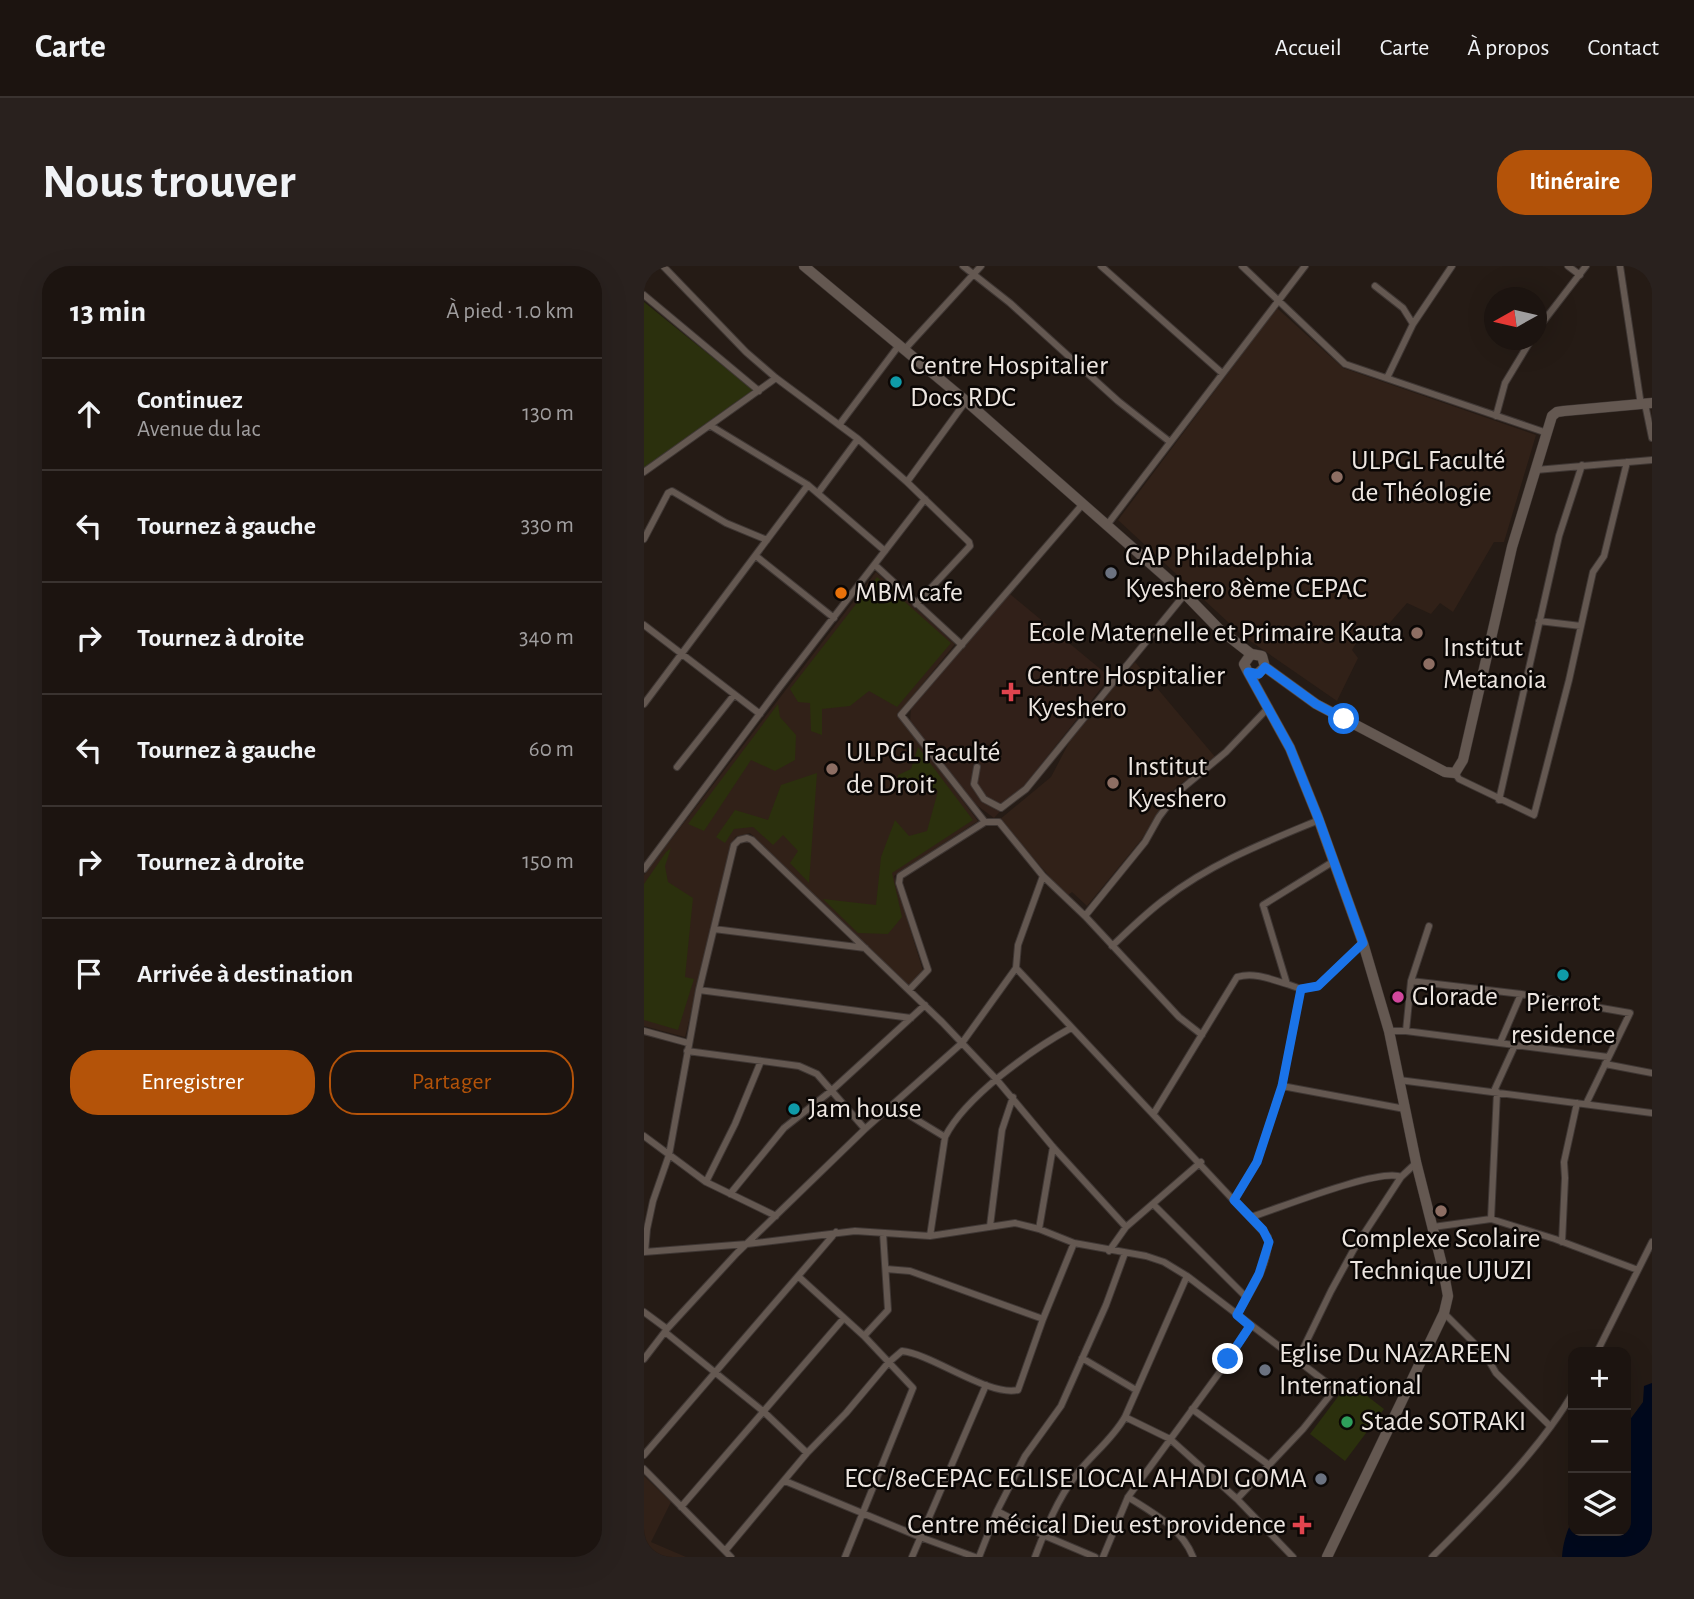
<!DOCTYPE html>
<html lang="fr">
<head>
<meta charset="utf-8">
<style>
	body { margin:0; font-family:"Alegreya Sans",sans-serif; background:#29211e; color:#f1f3f6 }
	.controls { position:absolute; right:21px; bottom:21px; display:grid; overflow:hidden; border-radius:14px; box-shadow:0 7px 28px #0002 }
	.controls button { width:63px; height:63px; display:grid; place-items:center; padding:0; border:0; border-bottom:2px solid #3a3330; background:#1c1410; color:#f1f3f6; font:35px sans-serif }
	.compass { position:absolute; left:840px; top:21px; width:63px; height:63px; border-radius:50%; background:#1c1410; box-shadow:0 7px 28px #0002; rotate:262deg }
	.stop { position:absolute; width:21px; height:21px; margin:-16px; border:5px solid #1a73e8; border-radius:50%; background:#fff }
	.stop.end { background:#1a73e8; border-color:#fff; box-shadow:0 2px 7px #0008 }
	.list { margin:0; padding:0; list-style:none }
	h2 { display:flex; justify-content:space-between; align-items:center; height:91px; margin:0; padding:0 28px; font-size:30px }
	h2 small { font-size:23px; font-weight:400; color:#a09e9f }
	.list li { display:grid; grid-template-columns:46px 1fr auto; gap:21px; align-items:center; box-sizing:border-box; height:112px; padding:0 28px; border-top:2px solid #3a3330 }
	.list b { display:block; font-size:26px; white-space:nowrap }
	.list p { margin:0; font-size:23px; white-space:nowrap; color:#a09e9f }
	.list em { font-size:23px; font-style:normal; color:#a09e9f }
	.actions { display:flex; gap:14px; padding:21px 28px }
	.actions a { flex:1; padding:16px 0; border:2px solid #b45309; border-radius:28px; text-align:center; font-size:24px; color:#b45309 }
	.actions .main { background:#b45309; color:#fff }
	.icon { flex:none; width:38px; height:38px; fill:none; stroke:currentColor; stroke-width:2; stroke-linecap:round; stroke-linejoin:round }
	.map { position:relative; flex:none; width:1008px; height:1291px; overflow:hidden; border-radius:28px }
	header { display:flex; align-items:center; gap:42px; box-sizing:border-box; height:98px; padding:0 35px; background:#1c1410; border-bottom:2px solid #3a3330 }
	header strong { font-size:33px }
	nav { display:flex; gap:38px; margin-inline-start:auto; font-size:24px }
	.intro { display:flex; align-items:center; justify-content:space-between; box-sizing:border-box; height:168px; padding:0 42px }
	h1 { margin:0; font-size:49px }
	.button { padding:18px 32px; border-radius:28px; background:#b45309; color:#fff; font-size:24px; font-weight:700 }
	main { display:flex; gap:42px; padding:0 42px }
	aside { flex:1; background:#1c1410; border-radius:28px; box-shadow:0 7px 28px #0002 }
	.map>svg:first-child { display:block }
	.built { fill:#312118 }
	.medical { fill:#312019 }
	.green { fill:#2b300d }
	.water { fill:#00091d }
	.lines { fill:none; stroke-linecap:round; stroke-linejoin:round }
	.street-casing { stroke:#3f3734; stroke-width:8 }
	.secondary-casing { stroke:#3f3734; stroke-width:11 }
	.street { stroke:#645851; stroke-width:6 }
	.secondary { stroke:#645851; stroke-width:10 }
	.route { stroke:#1a73e8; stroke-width:9 }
	.culture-dot { fill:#0f9aa8; stroke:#0b0705; stroke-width:2.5 }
	.education-dot { fill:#8d6e63; stroke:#0b0705; stroke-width:2.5 }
	.worship-dot { fill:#6b7280; stroke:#0b0705; stroke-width:2.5 }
	.food-dot { fill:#e8710a; stroke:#0b0705; stroke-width:2.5 }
	.health-dot { fill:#e0444e; stroke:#0b0705; stroke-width:2.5 }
	.hotel-dot { fill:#d1479c; stroke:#0b0705; stroke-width:2.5 }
	.leisure-dot { fill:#2e9e5b; stroke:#0b0705; stroke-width:2.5 }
	.labels { text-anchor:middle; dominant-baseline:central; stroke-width:5; stroke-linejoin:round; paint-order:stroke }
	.poi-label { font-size:28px; fill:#ede6e1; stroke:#0b0705; text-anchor:start }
</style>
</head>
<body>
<header>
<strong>Carte</strong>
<nav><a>Accueil</a><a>Carte</a><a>À propos</a><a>Contact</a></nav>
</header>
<div class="intro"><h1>Nous trouver</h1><a class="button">Itinéraire</a></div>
<main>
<aside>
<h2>13 min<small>À pied · 1.0 km</small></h2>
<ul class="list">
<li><svg class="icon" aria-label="ahead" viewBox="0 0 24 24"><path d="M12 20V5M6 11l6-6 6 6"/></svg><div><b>Continuez</b><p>Avenue du lac</p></div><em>130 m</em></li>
<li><svg class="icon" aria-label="left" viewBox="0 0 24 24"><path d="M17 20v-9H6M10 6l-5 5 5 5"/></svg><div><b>Tournez à gauche</b></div><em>330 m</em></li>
<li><svg class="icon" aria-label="right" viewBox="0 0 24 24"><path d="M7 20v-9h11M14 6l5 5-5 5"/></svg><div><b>Tournez à droite</b></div><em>340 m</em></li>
<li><svg class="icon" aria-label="left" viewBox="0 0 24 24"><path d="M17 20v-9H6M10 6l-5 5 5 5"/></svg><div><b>Tournez à gauche</b></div><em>60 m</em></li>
<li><svg class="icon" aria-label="right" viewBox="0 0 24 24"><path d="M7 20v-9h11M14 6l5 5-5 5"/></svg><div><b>Tournez à droite</b></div><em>150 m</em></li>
<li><svg class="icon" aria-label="arrive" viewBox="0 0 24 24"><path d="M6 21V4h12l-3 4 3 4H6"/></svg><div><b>Arrivée à destination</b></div></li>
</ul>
<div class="actions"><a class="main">Enregistrer</a><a>Partager</a></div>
</aside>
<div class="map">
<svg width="1008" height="1291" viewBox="0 0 1008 1291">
	<rect width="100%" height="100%" fill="#251b15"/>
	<!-- built -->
	<path class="built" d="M633,42L699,102L892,169L860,276H850L809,346L796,337L787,348L763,337L736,368L721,363L708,384L714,392L693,435L599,370L474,254Z
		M232,306L311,378L256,446V451L334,555L250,610L279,705L264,720L106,567L91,571L41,771L0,760V609Z
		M491,396L572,492L530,523L497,574L443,640L428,626L423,630L355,554L407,511L429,469Z
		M0,1210L27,1236L7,1276L42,1291H0Z"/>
	<!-- medical -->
	<path class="medical" d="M366,328L466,411L380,520L350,552L331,538L266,457L267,441Z"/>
	<!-- green -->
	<path class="green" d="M0,36L109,124L0,202Z
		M233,311L307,377L253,441L225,425L206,440L178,443V469L167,465L166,437L154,436L146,423Z
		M134,438L136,451L152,469L151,494L131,505L107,494L60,565L44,558Z
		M274,481L329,554L248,607L258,651L244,668L214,667L179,633L232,639L237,591L251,554L265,570L283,565L294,525L253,516L254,509L267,503Z
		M173,507L165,617L146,597L154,585L139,569L129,579L109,561L90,563L81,577L72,571L91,544L124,554L137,519Z
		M27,582L21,600L24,616L49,632L41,711L50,713L34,764L0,754V618L22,586Z
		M705,1116L740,1143L701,1195L666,1168Z"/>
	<!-- water -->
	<path class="water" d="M1008,1117V1291H918C919,1276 923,1265 929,1252V1265H982V1159L999,1136L1000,1120Z"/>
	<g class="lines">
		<!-- street casing -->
		<g class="street-casing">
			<path id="street" d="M19,0L102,86L132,112L214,173L263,216L325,276L326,280L272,338
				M319,0L366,37L474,135L526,176
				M457,0L578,107
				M598,0L701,98L903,167
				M924,0L936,9
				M976,0L997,139
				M731,20L759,42L769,58
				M0,29L115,125
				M892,65L942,0
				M261,83L337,0
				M743,112L769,58L808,0
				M1001,138L1008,172
				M852,150L861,117L887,74
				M195,159L256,78
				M67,160L164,219L241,285
				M892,204L1008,194
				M0,206L132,112
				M263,216L322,135
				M174,227L214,173
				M438,239L257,449L341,556H355L399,610L441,650L535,751L558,769
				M463,259L661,0
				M0,273L24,227L28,225L82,257L123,274
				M112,290L190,352
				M231,299L318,379
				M895,355L937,360
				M0,359L116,448
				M0,438L164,219
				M33,501L90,429
				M333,501L330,518L340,533L357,542L382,523L541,328
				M811,507L815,513L890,549L925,414L949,306L960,290L983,196
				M855,534L915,270L938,199
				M690,595L619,639L643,718L657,723L674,720L719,677
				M0,603L135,422L281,233
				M441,650L501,576L515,551L534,526L582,486L625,441
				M70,663L221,682
				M468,680C485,664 502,647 521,633C567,597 622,576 675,554
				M372,702L624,971C626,998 606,1026 593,1049
				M767,715L877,728L986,747L942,838
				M55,724L267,752
				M265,724L284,704L255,617L256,610L341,556
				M0,765L44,777
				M745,765H762L964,791
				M762,765L767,715L785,660
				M856,777L877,728
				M43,785L155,800L173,808L221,863
				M961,798L1008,807
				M755,814L1008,847
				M638,820L761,843
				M850,825L871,779
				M250,840L301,871
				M510,847L593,711C610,706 626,713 643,718
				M0,870L62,916L132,950
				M62,916L91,858L117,795
				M86,928L140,862L187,825L281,739
				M590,934L613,896L638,820L657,723
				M510,939L603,1032
				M607,951C633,943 737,901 757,911
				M847,953L853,826
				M346,960L358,864L369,831
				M789,961L847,953L911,973L994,1004
				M395,963L409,881
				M286,970L301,871C321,831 387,784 427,762
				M918,976L921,912L920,896L933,837
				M465,985L482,961L557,896
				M0,986L103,978L211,965L286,970L371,957L395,963L430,977L502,990L520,996L543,1010L691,1123L659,1163L593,1233
				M1,986L3,963L9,935L25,889L55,724L90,579L95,574L103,572L108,574L298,756L353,814L409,881L482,961
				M242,1003L266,1005L399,1053
				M155,1011L220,1070L269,1122L201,1291
				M0,1046L23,1063
				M800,1047L841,1088L852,1107L906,1160
				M21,1066L120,1146L163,1187
				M220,1070L244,1044L239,967
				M953,1086L1008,976
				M438,1092L492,1124
				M0,1093L23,1063L92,988L221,863L318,777L372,702L374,679L399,610
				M653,1095L687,1025L710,983L757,911L772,897
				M548,1143L625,1199
				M481,1151L526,1173L593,1233L649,1291
				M0,1189L192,966
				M0,1203L87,1291
				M141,1215L276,1271L331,1291
				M484,1231C509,1247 538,1262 549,1291
				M37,1241L200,1052
				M353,1245L399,1269L451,1291
				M81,1285L163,1187L202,1147L244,1097L258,1085C288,1088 345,1131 374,1124L399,1053L430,977
				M268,1291L342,1119
				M335,1291L353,1245L381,1190L417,1140L462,1039L481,987
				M391,1291C402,1262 413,1234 432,1209C448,1188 468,1174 481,1151L543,1010
				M459,1291L484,1231L578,1103L606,1060
				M788,1291C836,1243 895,1185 929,1127"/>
		</g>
		<!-- secondary casing -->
		<g class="secondary-casing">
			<path id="secondary" d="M160,0L322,135L541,328L575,363L607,388
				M607,388L600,398L604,406L612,409L621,401
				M607,388L618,390L621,401
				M621,401L672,438L801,506L811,507L819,494L868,281L908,150L913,146L920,145L1008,137
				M604,406L646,482L673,549L719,677L745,765L772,896L799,1003L804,1030L800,1047L683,1291"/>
		</g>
		<!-- street -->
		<use href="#street" class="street"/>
		<!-- secondary -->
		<use href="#secondary" class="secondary"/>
	</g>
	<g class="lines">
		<!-- route -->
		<path class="route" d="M584,1093L606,1060L593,1049L615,1008L625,976L619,964L590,934L613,896L638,820L657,723L674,720L719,677L675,554L646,482L604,406L615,408L621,401L672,438L700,453"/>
	</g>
	<!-- markers -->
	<g class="culture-dot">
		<circle cx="252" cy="116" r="7"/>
		<circle cx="919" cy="709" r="7"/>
		<circle cx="150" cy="843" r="7"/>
	</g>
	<g class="education-dot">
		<circle cx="693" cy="211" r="7"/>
		<circle cx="773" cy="367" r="7"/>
		<circle cx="785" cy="398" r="7"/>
		<circle cx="188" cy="503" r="7"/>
		<circle cx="469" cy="517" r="7"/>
		<circle cx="797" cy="945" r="7"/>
	</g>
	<g class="worship-dot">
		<circle cx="467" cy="307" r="7"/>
		<circle cx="621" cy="1104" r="7"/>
		<circle cx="677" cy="1213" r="7"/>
	</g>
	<circle class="food-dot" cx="197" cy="327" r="7"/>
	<g class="health-dot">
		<path d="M363.5 415.5h7v7h7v7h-7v7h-7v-7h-7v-7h7z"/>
		<path d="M654.5 1248.5h7v7h7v7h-7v7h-7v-7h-7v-7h7z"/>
	</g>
	<circle class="hotel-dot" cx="754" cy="731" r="7"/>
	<circle class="leisure-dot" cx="703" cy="1156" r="7"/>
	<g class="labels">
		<!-- poi labels -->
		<g class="poi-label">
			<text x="266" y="100">Centre Hospitalier<tspan x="266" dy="32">Docs RDC</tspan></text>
			<text x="707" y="195">ULPGL Faculté<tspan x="707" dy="32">de Théologie</tspan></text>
			<text x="481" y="291">CAP Philadelphia<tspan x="481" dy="32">Kyeshero 8ème CEPAC</tspan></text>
			<text x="211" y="327">MBM cafe</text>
			<text x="759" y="367" text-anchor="end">Ecole Maternelle et Primaire Kauta</text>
			<text x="799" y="382">Institut<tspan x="799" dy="32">Metanoia</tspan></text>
			<text x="383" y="410">Centre Hospitalier<tspan x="383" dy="32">Kyeshero</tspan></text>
			<text x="202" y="487">ULPGL Faculté<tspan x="202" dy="32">de Droit</tspan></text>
			<text x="483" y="501">Institut<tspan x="483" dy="32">Kyeshero</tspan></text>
			<text x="768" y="731">Glorade</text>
			<text x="919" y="737" text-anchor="middle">Pierrot<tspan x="919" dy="32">residence</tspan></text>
			<text x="164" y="843">Jam house</text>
			<text x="797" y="973" text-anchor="middle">Complexe Scolaire<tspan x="797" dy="32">Technique UJUZI</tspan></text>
			<text x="635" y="1088">Eglise Du NAZAREEN<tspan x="635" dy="32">International</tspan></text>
			<text x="717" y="1156">Stade SOTRAKI</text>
			<text x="663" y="1213" text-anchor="end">ECC/8eCEPAC EGLISE LOCAL AHADI GOMA</text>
			<text x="642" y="1259" text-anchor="end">Centre mécical Dieu est providence</text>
		</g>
	</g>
</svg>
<div class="controls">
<button>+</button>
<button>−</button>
<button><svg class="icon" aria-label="layers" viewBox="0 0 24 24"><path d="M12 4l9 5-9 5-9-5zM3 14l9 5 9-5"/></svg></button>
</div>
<svg class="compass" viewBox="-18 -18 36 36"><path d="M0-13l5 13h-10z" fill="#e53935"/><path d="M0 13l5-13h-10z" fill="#a09e9f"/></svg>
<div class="stop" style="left:700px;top:453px"></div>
<div class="stop end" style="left:584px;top:1093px"></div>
</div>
</main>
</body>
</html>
